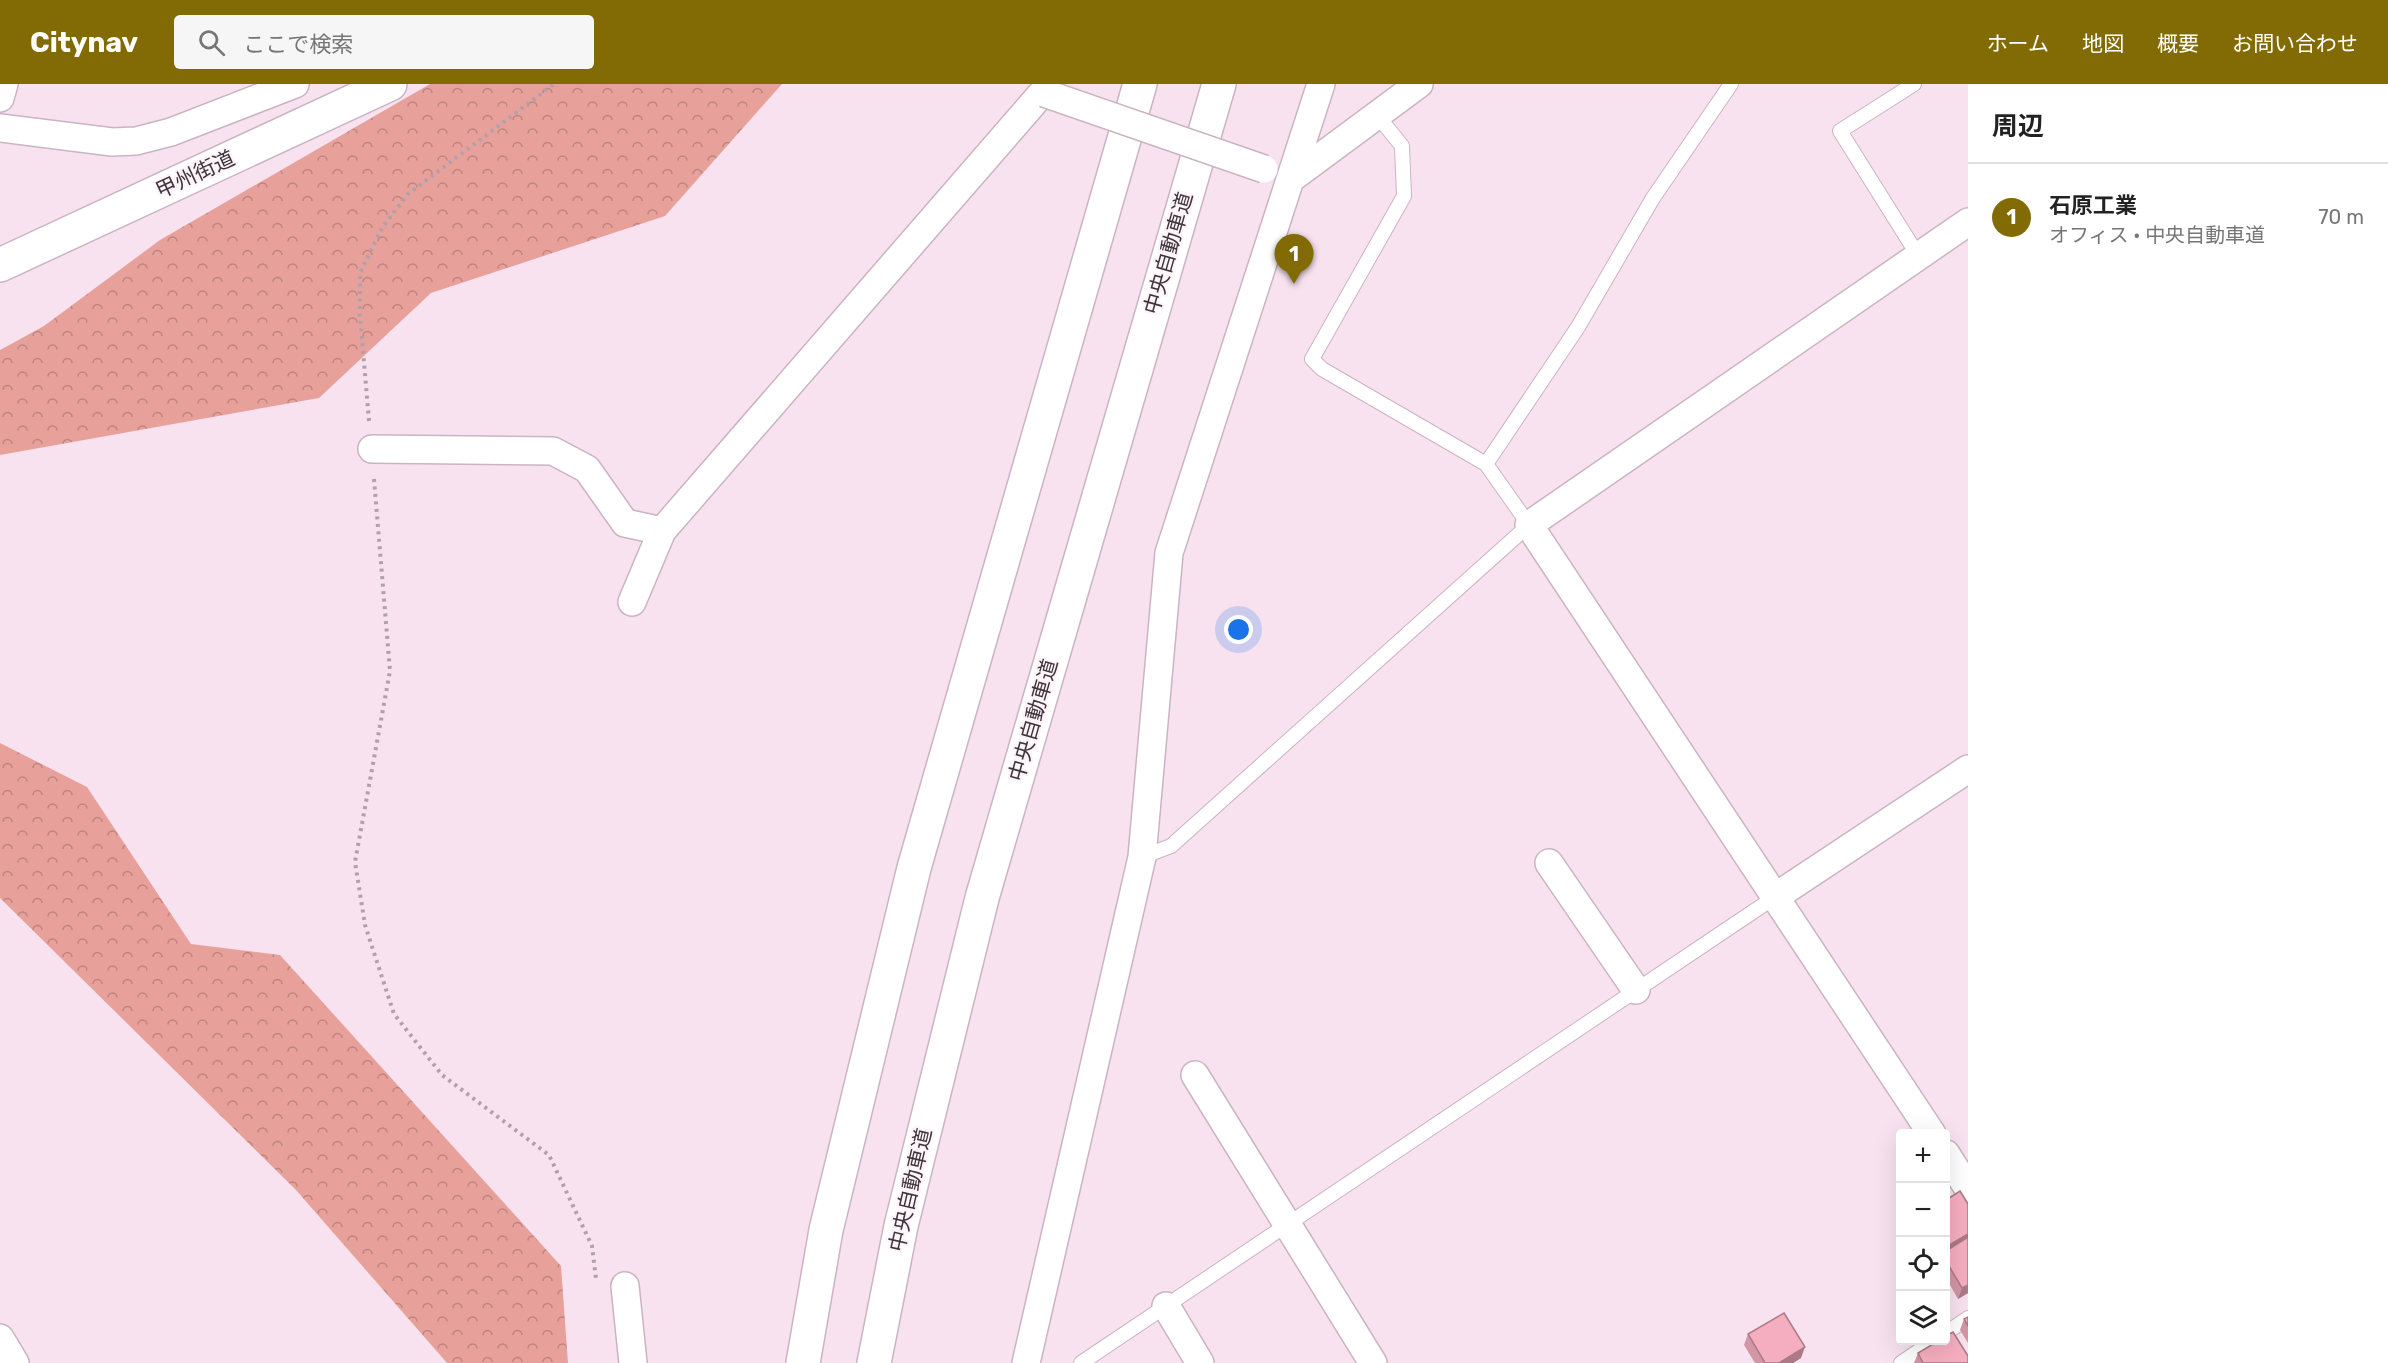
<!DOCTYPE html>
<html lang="ja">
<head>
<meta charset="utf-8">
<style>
	body { margin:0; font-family:Rubik,"Noto Sans JP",sans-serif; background:#f6f6f6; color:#222 }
	.controls { position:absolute; right:18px; bottom:18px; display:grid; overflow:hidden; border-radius:6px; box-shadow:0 6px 24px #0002 }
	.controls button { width:54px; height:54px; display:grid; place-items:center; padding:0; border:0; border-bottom:2px solid #e0e0e0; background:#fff; color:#222; font:30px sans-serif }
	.you { position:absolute; left:1239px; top:546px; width:21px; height:21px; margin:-15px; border:4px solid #fff; border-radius:50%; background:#1a73e8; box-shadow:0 0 0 9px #1a73e833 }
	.badge { display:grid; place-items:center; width:39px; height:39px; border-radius:50%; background:#826b04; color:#fff; font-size:20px; font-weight:700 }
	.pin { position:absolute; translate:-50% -50px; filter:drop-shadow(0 2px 3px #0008) }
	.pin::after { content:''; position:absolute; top:32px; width:21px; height:18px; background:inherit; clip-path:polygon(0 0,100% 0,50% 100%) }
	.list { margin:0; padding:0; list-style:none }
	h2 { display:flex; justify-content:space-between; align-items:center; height:78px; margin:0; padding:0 24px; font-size:26px }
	h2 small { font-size:20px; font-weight:400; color:#767676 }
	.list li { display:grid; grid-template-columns:39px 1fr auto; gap:18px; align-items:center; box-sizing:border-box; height:108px; padding:0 24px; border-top:2px solid #e0e0e0 }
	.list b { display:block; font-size:22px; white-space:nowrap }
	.list p { margin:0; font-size:20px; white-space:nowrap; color:#767676 }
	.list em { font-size:20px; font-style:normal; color:#767676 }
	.icon { flex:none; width:33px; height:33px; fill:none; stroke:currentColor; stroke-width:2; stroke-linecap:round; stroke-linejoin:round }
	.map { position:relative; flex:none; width:1968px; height:1279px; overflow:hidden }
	header { display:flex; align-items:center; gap:36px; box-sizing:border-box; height:84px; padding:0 30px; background:#826b04; color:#fff }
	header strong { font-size:28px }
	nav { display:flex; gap:33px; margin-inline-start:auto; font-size:21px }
	.search { width:420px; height:54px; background:#f6f6f6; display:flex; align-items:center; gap:15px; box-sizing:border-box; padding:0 21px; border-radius:6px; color:#767676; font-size:22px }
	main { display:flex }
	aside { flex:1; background:#fff }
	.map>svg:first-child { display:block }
	.forest { fill:url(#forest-crowns) }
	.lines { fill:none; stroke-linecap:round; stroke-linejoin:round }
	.lane-casing { stroke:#cab4c2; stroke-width:16 }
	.street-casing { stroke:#cab4c2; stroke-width:30 }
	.highway-casing { stroke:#cab4c2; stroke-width:36 }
	.path { stroke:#b1a0ab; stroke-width:4; stroke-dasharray:3 4.5; stroke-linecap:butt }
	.lane { stroke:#fff; stroke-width:14 }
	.street { stroke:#fff; stroke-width:27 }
	.highway { stroke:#fff; stroke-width:33 }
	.street-bridge-casing { stroke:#cab4c2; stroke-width:30; stroke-linecap:butt }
	.street-bridge { stroke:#fff; stroke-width:27 }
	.wall { fill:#d396a5 }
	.shaded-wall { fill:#ac7a86 }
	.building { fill:#f5aec0; stroke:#ac7a86; stroke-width:1.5 }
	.labels { text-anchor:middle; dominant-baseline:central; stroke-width:4.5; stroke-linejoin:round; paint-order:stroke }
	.street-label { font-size:21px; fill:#3e353b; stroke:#fdf3f9 }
</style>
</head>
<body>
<header>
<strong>Citynav</strong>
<div class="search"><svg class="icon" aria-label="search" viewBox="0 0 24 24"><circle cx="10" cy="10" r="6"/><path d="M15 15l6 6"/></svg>ここで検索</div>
<nav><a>ホーム</a><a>地図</a><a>概要</a><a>お問い合わせ</a></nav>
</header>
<main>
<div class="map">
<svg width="1968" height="1279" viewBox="0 0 1968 1279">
	<defs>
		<pattern id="forest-crowns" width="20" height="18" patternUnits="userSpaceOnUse" patternTransform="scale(1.5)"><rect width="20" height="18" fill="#e8a19a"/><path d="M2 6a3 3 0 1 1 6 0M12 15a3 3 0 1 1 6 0" fill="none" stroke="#bd847f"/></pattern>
	</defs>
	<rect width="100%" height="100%" fill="#f8e2f0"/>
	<!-- forest -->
	<path class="forest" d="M430,0H782L665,132L431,209L319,314L0,371V266L44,242L160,156Z
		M0,659L87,703L191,860L280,871L561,1182L568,1279H447L296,1106L0,814Z"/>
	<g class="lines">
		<!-- lane casing -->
		<g class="lane-casing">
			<path id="lane" d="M1914,0L1840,47L1919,173
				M1486,380L1578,243L1653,114L1731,0
				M1142,773L1171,762L1529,441L1486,380L1322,285L1312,275L1404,112L1402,62L1377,31
				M1946,1249L1968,1234
				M1081,1279L1775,813
				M1901,1279L1935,1256"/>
		</g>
		<!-- street casing -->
		<g class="street-casing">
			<path id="street" d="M0,14L4,0
				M0,44L112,58L136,57L171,48L295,0
				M1292,94L1419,0
				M372,365L553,367L587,385L625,439L662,447
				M632,518L662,447L1050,0
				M1549,779L1636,906
				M1775,813L1968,685
				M1195,991L1373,1279
				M1932,1050L1529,441L1968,138
				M1946,1070L1968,1104
				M625,1202L633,1279
				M1166,1222L1200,1279
				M0,1254L15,1279
				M1026,1279L1142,773L1169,469L1321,0"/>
		</g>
		<!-- highway casing -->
		<g class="highway-casing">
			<path id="highway" d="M0,181L390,0
				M803,1279L826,1146L914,784L1140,0
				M874,1279L901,1142L982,814L1219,0"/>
		</g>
		<!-- path -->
		<path class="path" d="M369,337L360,231V189L382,144L408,110L554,0
			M374,395L390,587L355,778L365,841L394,930L442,991L549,1071L592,1162L596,1195"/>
		<!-- lane -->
		<use href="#lane" class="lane"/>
		<!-- street -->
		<use href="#street" class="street"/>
		<!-- highway -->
		<use href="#highway" class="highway"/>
		<!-- street-bridge casing -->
		<g class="street-bridge-casing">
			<path id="street-bridge" d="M1044,9L1264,85"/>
		</g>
		<!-- street-bridge -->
		<use href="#street-bridge" class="street-bridge"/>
	</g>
	<!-- wall -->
	<path class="wall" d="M1946,1116L1968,1209L1958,1215L1946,1194Z
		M1968,1233V1259L1960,1246L1964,1235Z
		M1748,1250L1801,1274L1793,1279H1755L1744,1261Z
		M1918,1269L1968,1279H1914Z"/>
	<!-- shaded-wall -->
	<path class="shaded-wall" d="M1968,1150V1158L1946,1172V1163Z
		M1968,1201V1209L1958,1215L1962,1204Z
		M1805,1263L1801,1274L1793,1279H1779Z"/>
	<!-- building -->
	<path class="building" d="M1960,1107L1968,1120V1150L1946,1163V1116Z
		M1968,1153V1201L1962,1204L1946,1177V1167Z
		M1784,1229L1805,1263L1779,1279H1765L1748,1250Z
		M1968,1233V1242L1964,1235Z
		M1953,1248L1968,1272V1279H1923L1918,1269L1938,1257H1946V1252Z"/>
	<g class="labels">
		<!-- street labels -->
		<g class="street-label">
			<text transform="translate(195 90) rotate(-25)">甲州街道</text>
			<text transform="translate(1168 169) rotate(-74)">中央自動車道</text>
			<text transform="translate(1033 636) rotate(-74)">中央自動車道</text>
			<text transform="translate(910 1106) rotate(-77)">中央自動車道</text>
		</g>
	</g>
</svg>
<div class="controls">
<button>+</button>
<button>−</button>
<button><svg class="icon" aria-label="locate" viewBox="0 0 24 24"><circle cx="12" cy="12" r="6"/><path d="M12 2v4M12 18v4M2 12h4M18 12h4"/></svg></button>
<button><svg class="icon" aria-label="layers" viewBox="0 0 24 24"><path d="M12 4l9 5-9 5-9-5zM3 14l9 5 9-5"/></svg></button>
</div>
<div class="you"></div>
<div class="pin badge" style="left:1294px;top:200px">1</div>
</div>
<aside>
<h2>周辺<small></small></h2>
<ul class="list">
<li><span class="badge">1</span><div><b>石原工業</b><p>オフィス · 中央自動車道</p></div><em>70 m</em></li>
</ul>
</aside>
</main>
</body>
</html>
